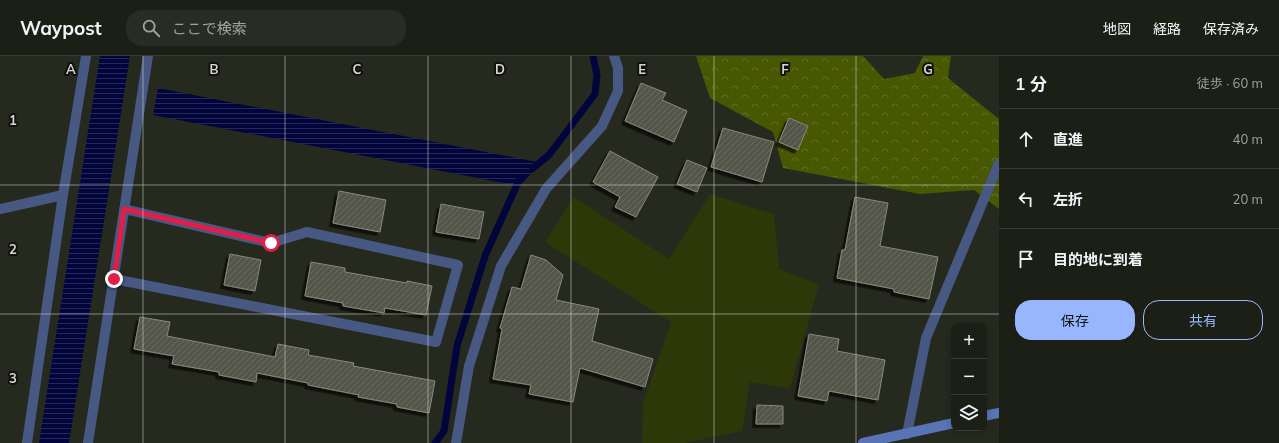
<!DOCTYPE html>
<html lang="ja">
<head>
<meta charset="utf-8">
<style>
	body { margin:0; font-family:Mulish,"Noto Sans JP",sans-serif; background:#292c23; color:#f1f3f6 }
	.controls { position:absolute; right:12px; bottom:12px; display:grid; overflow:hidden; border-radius:8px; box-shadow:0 2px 6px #0003 }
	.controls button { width:36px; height:36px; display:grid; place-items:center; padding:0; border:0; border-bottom:1px solid #3a3d35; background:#1c1f16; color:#f1f3f6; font:20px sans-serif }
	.stop { position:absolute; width:12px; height:12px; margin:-9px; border:3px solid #e11d48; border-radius:50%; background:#fff }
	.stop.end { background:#e11d48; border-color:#fff; box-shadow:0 1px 4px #0008 }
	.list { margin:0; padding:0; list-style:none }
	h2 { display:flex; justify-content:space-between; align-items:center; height:52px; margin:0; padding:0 16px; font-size:17px }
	h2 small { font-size:13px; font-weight:400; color:#a0a2a1 }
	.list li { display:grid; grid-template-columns:26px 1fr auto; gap:12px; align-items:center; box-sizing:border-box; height:60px; padding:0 16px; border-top:1px solid #3a3d35 }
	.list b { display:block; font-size:15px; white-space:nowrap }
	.list em { font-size:13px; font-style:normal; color:#a0a2a1 }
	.actions { display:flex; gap:8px; padding:12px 16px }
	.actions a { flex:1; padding:9px 0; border:1px solid #97b6fd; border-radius:16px; text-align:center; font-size:14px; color:#97b6fd }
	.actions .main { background:#97b6fd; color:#111 }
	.icon { flex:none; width:22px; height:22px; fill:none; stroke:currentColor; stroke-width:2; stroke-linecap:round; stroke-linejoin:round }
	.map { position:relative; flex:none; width:999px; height:387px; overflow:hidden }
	header { display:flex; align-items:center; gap:24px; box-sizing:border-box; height:56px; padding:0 20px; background:#1c1f16; border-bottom:1px solid #3a3d35 }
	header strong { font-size:19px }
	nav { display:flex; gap:22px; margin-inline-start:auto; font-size:14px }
	.search { width:280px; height:36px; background:#292c23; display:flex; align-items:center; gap:10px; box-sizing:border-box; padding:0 14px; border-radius:16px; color:#a0a2a1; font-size:15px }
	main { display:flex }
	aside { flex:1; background:#1c1f16 }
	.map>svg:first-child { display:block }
	.green { fill:#2e3708 }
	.forest { fill:url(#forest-crowns) }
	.water { fill:url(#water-rules) }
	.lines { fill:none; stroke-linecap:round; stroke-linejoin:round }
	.stream { stroke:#02053b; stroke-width:7 }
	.building { fill:url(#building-hatch); stroke:#868a7c; filter:url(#shadow) }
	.street { stroke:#475983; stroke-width:10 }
	.secondary { stroke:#5873b6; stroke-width:10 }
	.route { stroke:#e11d48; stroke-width:5 }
	.grid { fill:none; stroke:#d5d7d0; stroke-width:1; stroke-opacity:0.55 }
	.grid-label { font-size:13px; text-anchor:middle; font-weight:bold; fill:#d5d7d0; stroke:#10110c; stroke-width:4; stroke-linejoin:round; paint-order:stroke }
</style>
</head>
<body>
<header>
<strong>Waypost</strong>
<div class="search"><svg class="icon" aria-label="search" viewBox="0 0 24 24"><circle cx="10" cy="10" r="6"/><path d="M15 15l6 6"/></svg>ここで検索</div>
<nav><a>地図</a><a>経路</a><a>保存済み</a></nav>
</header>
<main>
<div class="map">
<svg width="999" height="387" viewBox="0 0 999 387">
	<defs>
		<pattern id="forest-crowns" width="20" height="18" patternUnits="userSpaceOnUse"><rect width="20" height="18" fill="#485702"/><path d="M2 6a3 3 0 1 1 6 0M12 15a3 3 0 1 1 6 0" fill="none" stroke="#626e26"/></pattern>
		<pattern id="water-rules" width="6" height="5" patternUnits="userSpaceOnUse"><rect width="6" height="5" fill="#02053b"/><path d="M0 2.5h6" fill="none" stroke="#262956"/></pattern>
		<pattern id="building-hatch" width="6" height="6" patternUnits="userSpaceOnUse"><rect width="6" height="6" fill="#525549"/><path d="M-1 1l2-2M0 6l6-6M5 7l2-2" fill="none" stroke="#6a6d62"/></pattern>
		<filter id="shadow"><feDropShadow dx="-3.5" dy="3.5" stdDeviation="0" flood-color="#0009"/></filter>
	</defs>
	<rect width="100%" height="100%" fill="#26291e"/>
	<!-- green -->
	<path class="green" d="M710,138L774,158L779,213L819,228L790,333L750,326L742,375L685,387H642L643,347L671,266L545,186L574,141L669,203Z"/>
	<!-- forest -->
	<path class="forest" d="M696,0H863L884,23L915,17L923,0H951L948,22L999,63V153L974,134L920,138L783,112L773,76L710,42Z"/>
	<!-- water -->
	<path class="water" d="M100,0H130L69,387H39Z
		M158,32L542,107L519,130L153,59Z"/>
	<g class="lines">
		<!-- stream -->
		<path class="stream" d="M533,112L549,99L595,38L597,19L593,0
			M435,387L444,375L457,290L485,200L519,124L522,122"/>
	</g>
	<!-- building -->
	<path class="building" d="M641,27L666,37L662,44L687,55L674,86L625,65Z
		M789,62L808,70L798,94L779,86Z
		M723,72L774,86L762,126L711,111Z
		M610,95L658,121L636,161L615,151L620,141L593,126Z
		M687,104L707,112L697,136L677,128Z
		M339,135L386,144L380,176L333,167Z
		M855,141L888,147L880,190L938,201L929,243L894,236V233L837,222L842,194H845Z
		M441,148L484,156L479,183L436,176Z
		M230,198L261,204L255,235L224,229Z
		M531,199L546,204L563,219L556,244L599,253L592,285L653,303L645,331L580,312L573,346L529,338L531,329L493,323L502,273L500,272L512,231L521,233Z
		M311,206L345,212V216L407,227V225L432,230L426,259L385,252L384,257L343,250V247L305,240Z
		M140,261L170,266L167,280L275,301L278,288L309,294L308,299L354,307L353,310L435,325L429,357L397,351V348L358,341L359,339L308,329V327L257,317L256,326L219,319V316L172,308L174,300L134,293Z
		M809,278L839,283L837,295L885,304L878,344L829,335L827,345L798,340Z
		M757,349L783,350V368H756Z"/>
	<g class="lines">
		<!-- street -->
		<path class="street" d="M0,153L63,139
			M114,223L436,286L458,209L307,176L271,187L124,153
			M907,378L926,282L999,107
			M27,387L63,139L86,0
			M88,387L148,0
			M456,387L469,310L501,210L546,133L602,70L618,35V12L614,0"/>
		<!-- secondary -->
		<path class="secondary" d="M984,360L999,357
			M863,387L954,367"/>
	</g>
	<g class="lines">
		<!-- route -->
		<path class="route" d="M114,223L124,153L271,187"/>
	</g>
	<!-- grid -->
	<path class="grid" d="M143,0V387M285,0V387M428,0V387M571,0V387M714,0V387M856,0V387M0,129H999M0,258H999"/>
	<g class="grid-label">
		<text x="71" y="18">A</text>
		<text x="214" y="18">B</text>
		<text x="357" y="18">C</text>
		<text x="500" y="18">D</text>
		<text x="642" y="18">E</text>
		<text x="785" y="18">F</text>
		<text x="928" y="18">G</text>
		<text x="13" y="69">1</text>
		<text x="13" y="198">2</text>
		<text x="13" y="327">3</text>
	</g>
</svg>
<div class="controls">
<button>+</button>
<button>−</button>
<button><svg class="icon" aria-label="layers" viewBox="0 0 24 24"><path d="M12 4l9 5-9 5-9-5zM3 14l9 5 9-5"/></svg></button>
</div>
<div class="stop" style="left:271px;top:187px"></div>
<div class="stop end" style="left:114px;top:223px"></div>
</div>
<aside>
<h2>1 分<small>徒歩 · 60 m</small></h2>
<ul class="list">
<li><svg class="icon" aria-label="ahead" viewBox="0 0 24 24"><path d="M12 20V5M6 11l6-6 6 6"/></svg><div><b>直進</b></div><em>40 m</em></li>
<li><svg class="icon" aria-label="left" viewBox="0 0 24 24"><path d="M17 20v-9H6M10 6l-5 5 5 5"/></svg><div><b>左折</b></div><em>20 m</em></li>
<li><svg class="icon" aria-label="arrive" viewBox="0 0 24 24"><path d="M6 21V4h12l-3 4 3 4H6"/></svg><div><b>目的地に到着</b></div></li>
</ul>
<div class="actions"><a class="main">保存</a><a>共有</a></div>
</aside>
</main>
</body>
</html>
